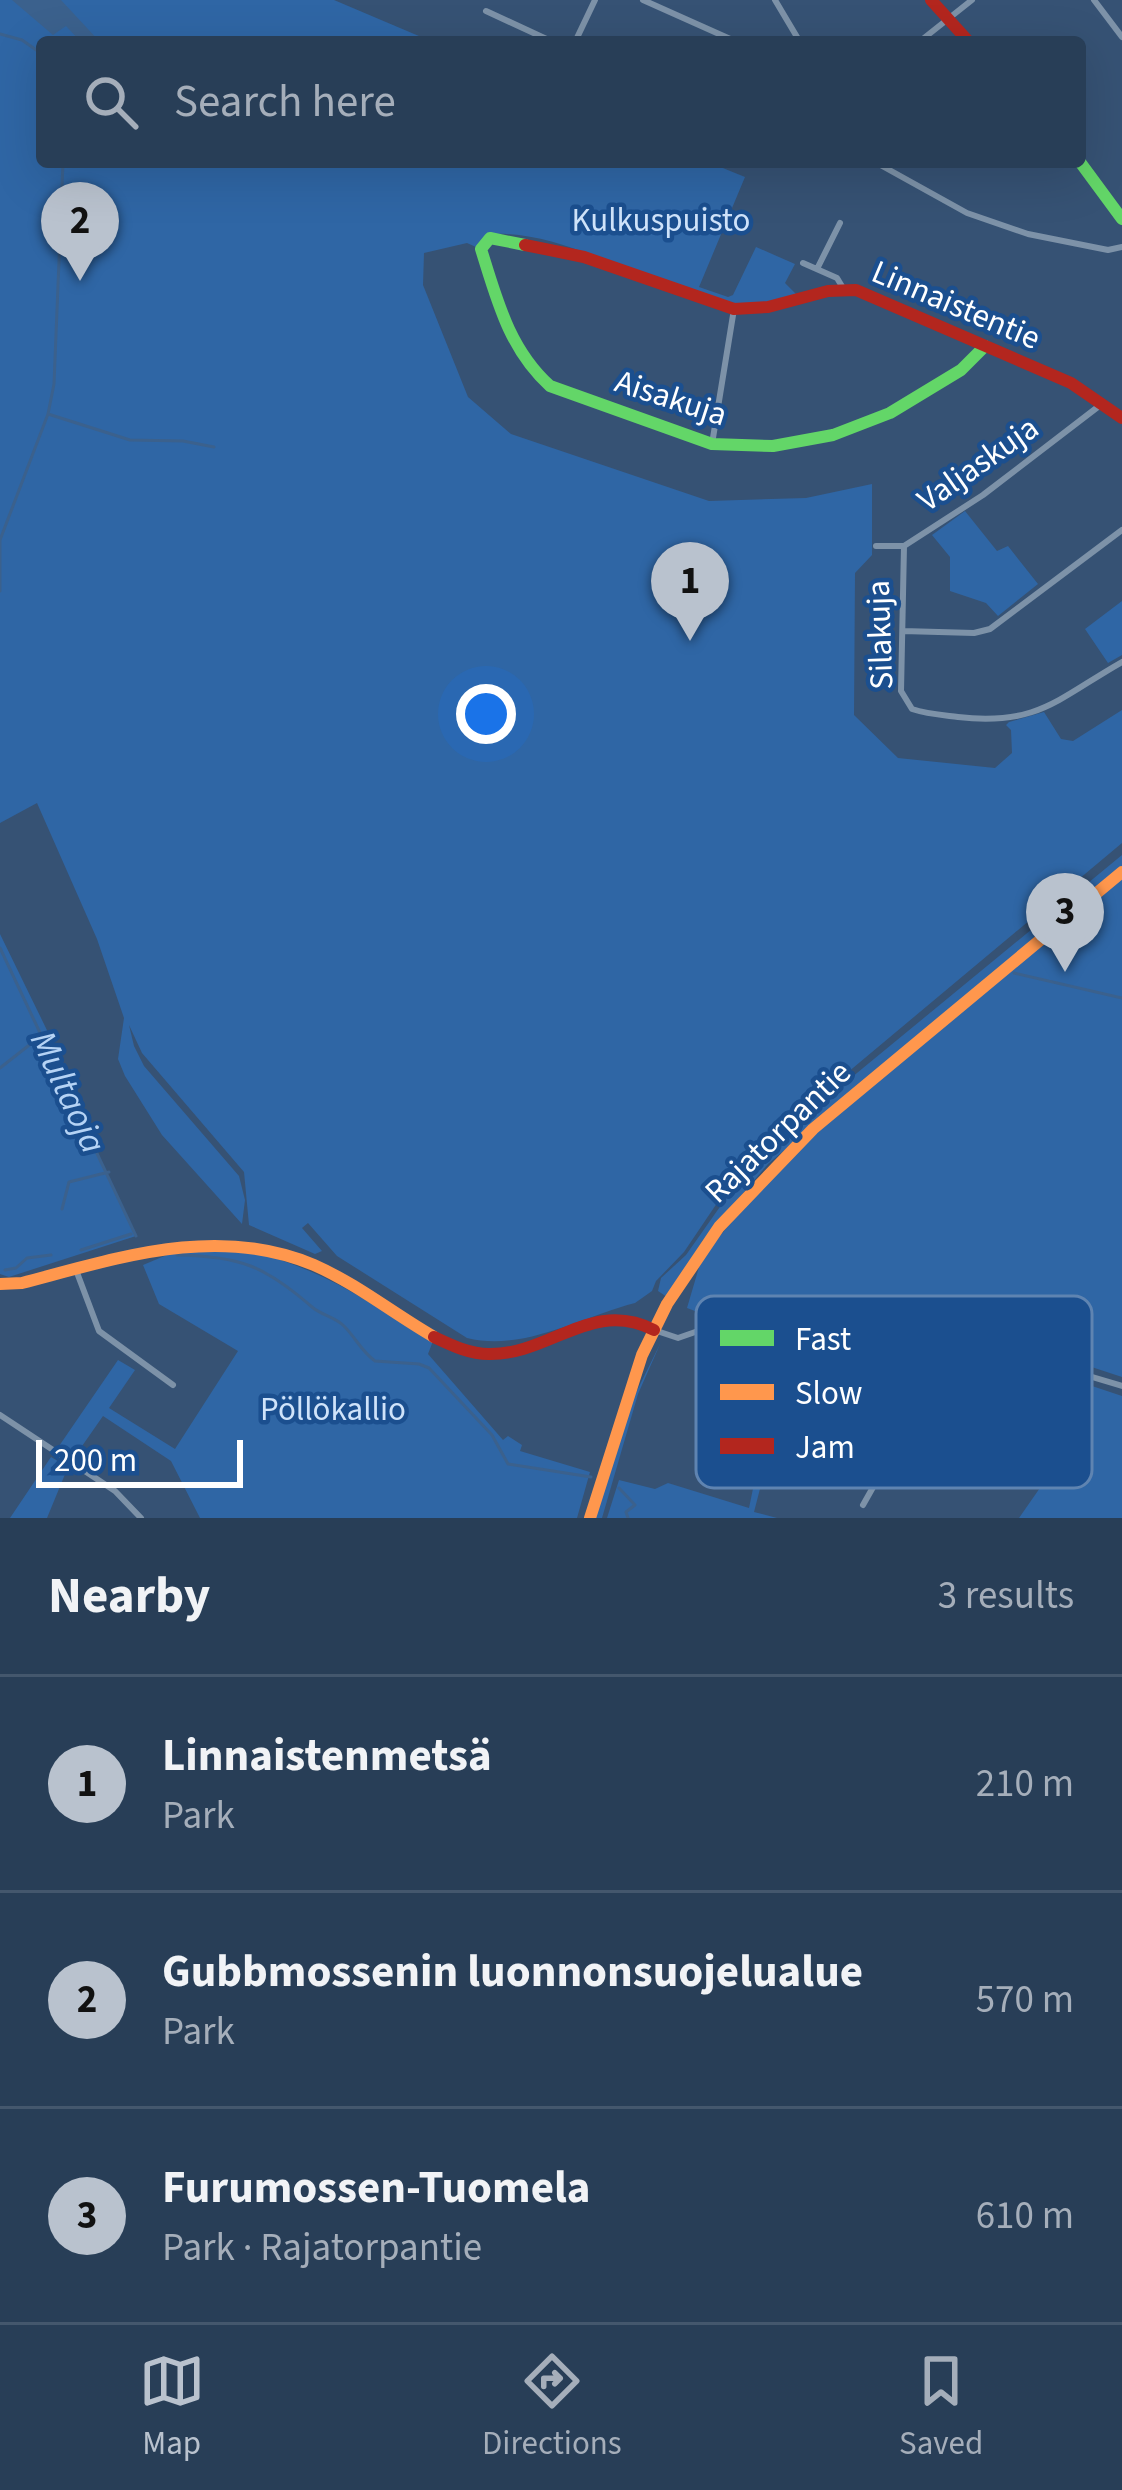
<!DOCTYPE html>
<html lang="en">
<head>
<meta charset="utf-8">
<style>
	body { margin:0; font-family:"Source Sans 3",sans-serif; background:#344961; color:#f1f3f6 }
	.scale { position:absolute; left:36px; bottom:30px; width:207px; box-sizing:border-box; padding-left:12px; border:6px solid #fff; border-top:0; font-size:33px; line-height:42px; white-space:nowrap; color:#fff; -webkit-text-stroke:9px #1b4f8f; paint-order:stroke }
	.you { position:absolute; left:486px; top:714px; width:42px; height:42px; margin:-30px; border:9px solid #fff; border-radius:50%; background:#1a73e8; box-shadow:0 0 0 18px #1a73e833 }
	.badge { display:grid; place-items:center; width:78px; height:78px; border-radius:50%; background:#b9c2ce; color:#111; font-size:39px; font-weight:700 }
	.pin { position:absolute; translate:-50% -99px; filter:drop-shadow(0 3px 6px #0008) }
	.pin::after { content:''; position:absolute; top:63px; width:42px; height:36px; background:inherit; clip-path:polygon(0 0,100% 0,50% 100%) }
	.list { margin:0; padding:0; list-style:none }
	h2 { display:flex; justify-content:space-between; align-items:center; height:156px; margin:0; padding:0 48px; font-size:51px }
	h2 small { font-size:39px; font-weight:400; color:#a5aeba }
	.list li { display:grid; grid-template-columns:78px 1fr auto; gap:36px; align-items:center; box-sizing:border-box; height:216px; padding:0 48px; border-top:3px solid #44576d }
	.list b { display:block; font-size:45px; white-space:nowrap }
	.list p { margin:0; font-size:39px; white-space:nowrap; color:#a5aeba }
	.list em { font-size:39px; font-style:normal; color:#a5aeba }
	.icon { flex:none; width:66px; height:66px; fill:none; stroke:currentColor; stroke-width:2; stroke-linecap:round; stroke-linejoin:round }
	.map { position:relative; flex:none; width:1122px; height:1518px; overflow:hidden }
	.search { position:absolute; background:#283e57; box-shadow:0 12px 48px #0002; left:36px; right:36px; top:36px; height:132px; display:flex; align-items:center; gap:30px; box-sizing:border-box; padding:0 42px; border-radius:12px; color:#a5aeba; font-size:45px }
	.sheet { height:804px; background:#283e57 }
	nav { display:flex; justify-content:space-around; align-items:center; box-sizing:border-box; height:168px; border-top:3px solid #44576d; background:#283e57; font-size:33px; color:#a5aeba }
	nav a { display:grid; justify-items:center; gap:6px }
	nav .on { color:#b9c2ce }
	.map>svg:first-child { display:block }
	.green { fill:#2f66a5 }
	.water { fill:#3b618d }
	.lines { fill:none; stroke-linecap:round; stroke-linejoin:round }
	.stream { stroke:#3b618d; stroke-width:3 }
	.street { stroke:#7d92a8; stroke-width:6 }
	.fast { stroke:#63d668; stroke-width:12 }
	.slow { stroke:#ff974d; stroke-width:12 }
	.jam { stroke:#b3261e; stroke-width:12 }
	.labels { text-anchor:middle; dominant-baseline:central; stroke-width:9; stroke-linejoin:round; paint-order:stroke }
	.park-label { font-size:33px; fill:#cfe3fa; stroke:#1b4f8f }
	.street-label { font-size:33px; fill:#fff; stroke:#1b4f8f }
	.water-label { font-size:36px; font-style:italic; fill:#b5d3f5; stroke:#1b4f8f }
	.key { fill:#1b4f8f; stroke:#5f84b1; stroke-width:3 }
	.key-label { font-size:33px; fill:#fff }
</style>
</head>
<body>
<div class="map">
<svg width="1122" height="1518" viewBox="0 0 1122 1518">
	<rect width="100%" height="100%" fill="#365274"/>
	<!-- green -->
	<path class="green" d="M0,0H334L433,42H42V162H708L745,177L699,287L728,297L733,295L756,247L795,264L785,283L799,297C696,333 594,227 487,234L476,247L467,243L424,253L423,285L468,397L511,434L709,501L806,498L872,484V555L855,573L854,715L898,758L995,768L1012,753L1011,730L1006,725L1009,722L1044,712L1061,739L1073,741L1122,710V843L780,1129L734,1178L684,1252L656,1281L652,1291L635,1303C581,1317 523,1352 467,1338L337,1256L308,1223L302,1228L322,1251L315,1254L249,1225L244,1172L142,1053L129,1025L134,1046L144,1066L239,1176L245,1200L242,1224L162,1135L125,1076L118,1059L124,1018L97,939L37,803L0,823Z
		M965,511L997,551L1008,546L1038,584L998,616L986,603L950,591V557L932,535Z
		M1122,601V655L1108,663L1085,629Z
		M1122,855V866L768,1164L703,1240L667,1297L658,1291L661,1278L686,1255L736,1184L784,1133Z
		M1122,878V1377L1046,1352L708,1316L687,1308L702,1257L780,1165L853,1099Z
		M0,934L84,1106L78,1110L136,1236L9,1277L0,1274Z
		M208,1248C295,1249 362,1298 433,1341L428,1354L503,1440L508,1436L522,1445L520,1451L590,1472L577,1518H200L171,1461L103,1416L73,1459L57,1449L118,1360L135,1370L109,1408L175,1449L238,1351L159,1304L143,1265L174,1252Z
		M661,1342L638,1394L602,1518H595L622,1421Z
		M1016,1372L1083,1383L1122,1396V1518H1019L1051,1472L1058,1441Z
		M51,1457L68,1467L47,1518H10Z
		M619,1480L655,1489L668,1483L749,1508L755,1479L762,1481L754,1512L777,1518H607Z"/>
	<!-- water -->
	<path class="water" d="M12,0H61L100,42H81L66,26L53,35Z"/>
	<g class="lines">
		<!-- stream -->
		<path class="stream" d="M0,34L22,40L42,54
			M48,414L130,440L183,441L214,447
			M0,591V540L48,414L54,384L63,162
			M0,948L136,1236
			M1014,973L1122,998
			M0,1068L37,1039
			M62,1209L69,1182L109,1172
			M81,1250L131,1234
			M177,1255C240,1256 265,1266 312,1307C321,1315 335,1317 344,1326C355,1337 362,1352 375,1361L419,1364L429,1368L492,1435L508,1464L591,1477
			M5,1270L16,1268L27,1258L51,1255
			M619,1488L635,1505L626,1512L628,1518"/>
		<!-- street -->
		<path class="street" d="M643,0L737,42
			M775,0L800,42
			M1094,0L1122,37
			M486,11L553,42
			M575,42L595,0
			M919,42L972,0
			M875,162L967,213L1028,234L1108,250L1122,247
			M803,263L837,278L843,288
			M817,269L840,223
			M712,444L734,309
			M876,546H904L983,495L1103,403
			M904,546L901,691L912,709C927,714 942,715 958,717C1038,726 1057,699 1122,662
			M903,631L974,633L990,629L1122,530
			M76,1270L99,1331L173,1385
			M736,1326L730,1369L707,1392L699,1423L702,1440L715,1459L755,1471L760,1457
			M654,1330L678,1338L721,1323L1072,1371L1122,1386
			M0,1415L115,1491L141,1518
			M863,1505L898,1443L894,1401L900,1347"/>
		<!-- fast -->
		<path class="fast" d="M1080,162L1122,219
			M525,245L490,238L481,249C497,300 509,349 550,386L712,444L773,446L833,435L890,413L961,370L985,346"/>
		<!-- slow -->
		<path class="slow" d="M0,1284L22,1283C118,1258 217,1224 314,1265C357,1284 394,1314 434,1337
			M590,1518L642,1355L667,1304L719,1227L813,1129L1122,872"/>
		<!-- jam -->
		<path class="jam" d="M931,0L969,42
			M525,245L584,257L734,309L768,307L828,291L856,290L1071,383L1122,418
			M434,1337C451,1345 469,1354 489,1354C550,1355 592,1298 654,1330"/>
	</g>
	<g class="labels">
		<!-- park labels -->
		<g class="park-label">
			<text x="661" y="220">Kulkuspuisto</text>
			<text x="333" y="1409">Pöllökallio</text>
		</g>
		<!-- street labels -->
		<g class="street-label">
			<text transform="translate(956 305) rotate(23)">Linnaistentie</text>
			<text transform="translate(671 398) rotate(18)">Aisakuja</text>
			<text transform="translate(978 464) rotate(-35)">Valjaskuja</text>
			<text transform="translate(880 635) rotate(-92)">Silakuja</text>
			<text transform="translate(778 1132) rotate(-44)">Rajatorpantie</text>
		</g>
		<!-- water labels -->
		<g class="water-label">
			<text transform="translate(68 1092) rotate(65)">Multaoja</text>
		</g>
	</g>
	<!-- legend -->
	<rect x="696" y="1296" width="396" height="192" rx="18" class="key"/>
	<rect x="720" y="1330" width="54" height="16" fill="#63d668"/>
	<rect x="720" y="1384" width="54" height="16" fill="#ff974d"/>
	<rect x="720" y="1438" width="54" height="16" fill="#b3261e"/>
	<g class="key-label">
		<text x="795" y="1350">Fast</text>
		<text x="795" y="1404">Slow</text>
		<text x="795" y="1458">Jam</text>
	</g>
</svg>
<div class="scale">200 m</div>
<div class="you"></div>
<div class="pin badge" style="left:690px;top:641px">1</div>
<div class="pin badge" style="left:80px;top:281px">2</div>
<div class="pin badge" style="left:1065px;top:972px">3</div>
<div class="search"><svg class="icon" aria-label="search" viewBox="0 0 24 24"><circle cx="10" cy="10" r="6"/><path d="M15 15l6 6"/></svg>Search here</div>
</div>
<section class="sheet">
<h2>Nearby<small>3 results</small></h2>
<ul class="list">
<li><span class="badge">1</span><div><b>Linnaistenmetsä</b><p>Park</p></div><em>210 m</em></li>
<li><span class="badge">2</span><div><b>Gubbmossenin luonnonsuojelualue</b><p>Park</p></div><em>570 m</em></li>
<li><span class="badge">3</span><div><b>Furumossen-Tuomela</b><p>Park · Rajatorpantie</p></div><em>610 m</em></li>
</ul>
</section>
<nav>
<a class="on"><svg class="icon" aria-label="map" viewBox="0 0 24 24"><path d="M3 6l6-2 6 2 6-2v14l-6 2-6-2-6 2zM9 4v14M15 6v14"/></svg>Map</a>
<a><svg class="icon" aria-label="directions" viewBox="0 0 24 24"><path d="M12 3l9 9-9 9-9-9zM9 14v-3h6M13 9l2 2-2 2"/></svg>Directions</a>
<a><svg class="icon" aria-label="saved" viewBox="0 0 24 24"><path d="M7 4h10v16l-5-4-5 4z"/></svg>Saved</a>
</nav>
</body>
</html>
